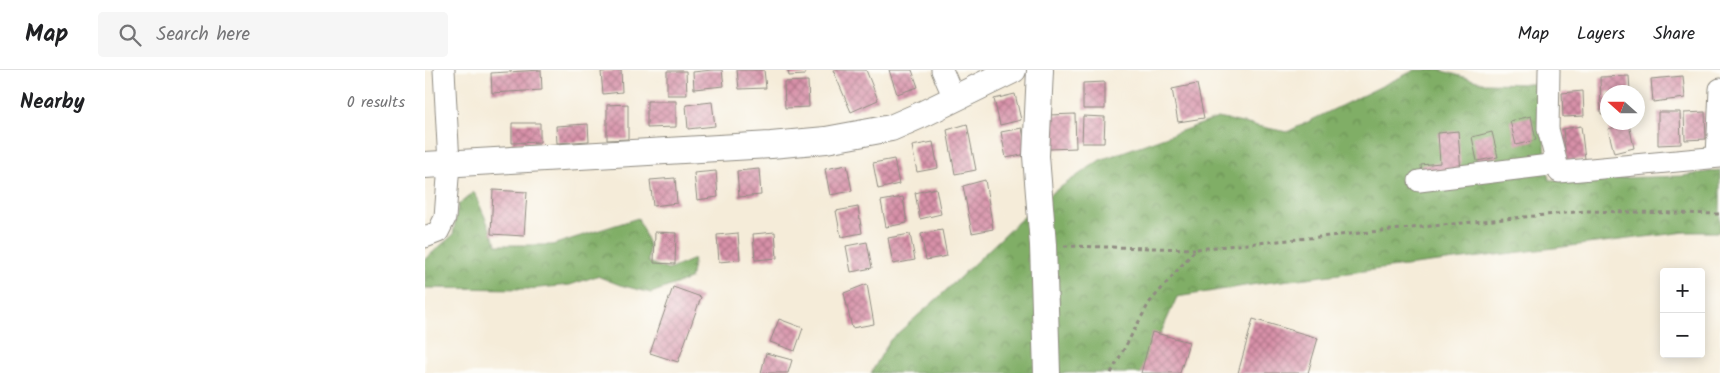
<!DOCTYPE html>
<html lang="en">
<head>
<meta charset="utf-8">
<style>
	body { margin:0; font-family:Kalam,sans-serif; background:#f6f6f6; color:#202124 }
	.controls { position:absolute; right:15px; bottom:15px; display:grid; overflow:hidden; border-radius:5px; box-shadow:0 2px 12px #0003 }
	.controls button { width:45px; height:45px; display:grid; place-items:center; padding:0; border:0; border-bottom:1px solid #e0e0e0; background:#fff; color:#202124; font:25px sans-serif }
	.compass { position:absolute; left:1175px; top:15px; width:45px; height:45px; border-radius:50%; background:#fff; box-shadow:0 2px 12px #0003; rotate:291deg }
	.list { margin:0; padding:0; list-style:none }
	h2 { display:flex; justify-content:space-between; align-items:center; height:65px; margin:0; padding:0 20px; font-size:21px }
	h2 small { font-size:16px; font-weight:400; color:#757577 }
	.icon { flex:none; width:28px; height:28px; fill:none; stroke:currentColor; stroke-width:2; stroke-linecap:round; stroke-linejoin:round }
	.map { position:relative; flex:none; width:1295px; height:303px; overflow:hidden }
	header { display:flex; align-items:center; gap:30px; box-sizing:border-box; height:70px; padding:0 25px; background:#fff; border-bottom:1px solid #e0e0e0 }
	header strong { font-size:24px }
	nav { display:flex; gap:28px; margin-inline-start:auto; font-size:18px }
	.search { width:350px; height:45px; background:#f6f6f6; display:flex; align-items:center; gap:12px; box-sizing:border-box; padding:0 18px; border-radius:5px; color:#757577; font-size:19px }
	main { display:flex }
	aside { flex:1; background:#fff }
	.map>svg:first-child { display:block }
	.forest { fill:url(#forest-crowns); stroke:#566c48 }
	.building { fill:url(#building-cross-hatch) }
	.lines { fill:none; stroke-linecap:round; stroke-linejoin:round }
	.minor-casing { stroke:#908c82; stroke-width:23 }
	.tertiary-casing { stroke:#908c82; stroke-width:28 }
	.path { stroke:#908c82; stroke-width:3; stroke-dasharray:4 4; stroke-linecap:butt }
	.minor { stroke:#fff; stroke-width:21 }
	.tertiary { stroke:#fff; stroke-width:26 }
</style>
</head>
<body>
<header>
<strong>Map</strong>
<div class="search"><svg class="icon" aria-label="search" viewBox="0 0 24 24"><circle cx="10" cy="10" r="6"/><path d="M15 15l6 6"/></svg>Search here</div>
<nav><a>Map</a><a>Layers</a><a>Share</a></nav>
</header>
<main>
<aside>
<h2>Nearby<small>0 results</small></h2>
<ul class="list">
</ul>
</aside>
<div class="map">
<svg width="1295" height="303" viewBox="0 0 1295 303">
	<defs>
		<pattern id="forest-crowns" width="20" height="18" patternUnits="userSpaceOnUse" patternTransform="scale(1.25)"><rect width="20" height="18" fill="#80ae66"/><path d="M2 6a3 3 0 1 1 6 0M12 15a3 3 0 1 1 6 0" fill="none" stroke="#698e54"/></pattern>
		<pattern id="building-cross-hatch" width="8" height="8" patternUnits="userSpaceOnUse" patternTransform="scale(1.25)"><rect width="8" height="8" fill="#d790a8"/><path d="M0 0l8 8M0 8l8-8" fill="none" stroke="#af7689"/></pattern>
	</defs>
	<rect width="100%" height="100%" fill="#fdfcf7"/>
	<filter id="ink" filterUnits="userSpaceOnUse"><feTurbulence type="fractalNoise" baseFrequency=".02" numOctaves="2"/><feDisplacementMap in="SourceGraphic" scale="10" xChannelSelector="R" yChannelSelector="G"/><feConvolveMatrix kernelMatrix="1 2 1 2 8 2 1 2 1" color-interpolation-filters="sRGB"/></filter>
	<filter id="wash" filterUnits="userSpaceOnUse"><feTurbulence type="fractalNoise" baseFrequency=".0096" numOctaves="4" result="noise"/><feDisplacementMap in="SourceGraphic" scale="20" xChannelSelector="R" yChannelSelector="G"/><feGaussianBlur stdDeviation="1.12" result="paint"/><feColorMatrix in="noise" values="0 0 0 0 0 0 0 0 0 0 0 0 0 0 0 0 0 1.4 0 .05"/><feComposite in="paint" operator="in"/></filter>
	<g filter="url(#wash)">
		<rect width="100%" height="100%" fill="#f5ecd9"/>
		<!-- forest -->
		<path class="forest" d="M990,0H1015L1059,13L1113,14L1124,110L1257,106L1295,100V162H1261L832,214L752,227L718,303H446L465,270L514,227L614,132L675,90L793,48L862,62Z
			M49,122L72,175H127L213,148L224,175L223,192L243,200L269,189L265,209L226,223L195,215L172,206L145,215L103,219L0,218V189L28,165L33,135Z"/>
		<g id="blocks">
			<!-- building -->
			<path class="building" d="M116,0L117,20L67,23L66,3Z
				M196,0L197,22L178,24L176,2Z
				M287,0H297L299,16L269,19L268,2Z
				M312,0H339L341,18L314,19Z
				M363,0H380V5L364,6Z
				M408,0H441L453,30L426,42Z
				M464,0H487L493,17L472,24Z
				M242,1H261L262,25H242Z
				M1204,6L1205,22H1182V44H1176L1175,7Z
				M1258,6L1260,28L1228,32L1226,9Z
				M383,11L384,37L360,38L359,12Z
				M680,12V39H658V13Z
				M772,14L779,48L753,52L747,19Z
				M1158,21L1159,46L1138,47L1137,23Z
				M590,24L596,50L575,55L569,29Z
				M222,31H251V57L222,58Z
				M287,32L290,56L263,59L261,35Z
				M203,34V69L182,70V35Z
				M1233,42H1255L1256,74L1233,75Z
				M1280,42L1281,69L1260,70L1259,43Z
				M650,44L651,78L624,79V45Z
				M658,46L680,47L679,73H657Z
				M1106,46L1111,70L1091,75L1085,51Z
				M87,53H115V72L87,73Z
				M163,54L164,71L132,73L131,56Z
				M542,54L551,100L530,104L522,60Z
				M1204,54L1209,78L1189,83L1183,59Z
				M1156,56L1160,89L1141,91L1138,59Z
				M597,58L602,84L581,88L576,62Z
				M1033,61L1036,102L997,106L996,95L1015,93L1013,63Z
				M1067,62L1073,87L1052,91L1047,67Z
				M508,72L513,98L492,102L487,76Z
				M469,89L474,114L453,119L448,93Z
				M422,95L427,121L405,125L400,99Z
				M334,99L336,125L314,127L312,101Z
				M291,101L293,127L272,130L269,103Z
				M250,108L252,133L228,136L225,110Z
				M560,110L568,159L547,163L538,116Z
				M511,118L516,144L495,149L490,123Z
				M68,120L102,122L99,166L66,164Z
				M478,127L482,153L461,157L456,131Z
				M433,137L437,163L416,167L411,141Z
				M517,160L522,186L501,190L496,164Z
				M230,162L251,163L250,194L229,193Z
				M350,162L352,188L330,190L328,164Z
				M313,163L315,190L294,192L292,165Z
				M485,164L490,190L468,194L463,168Z
				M442,172L447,198L426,202L421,176Z
				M442,214L449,254L427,258L419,223Z
				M248,217L276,227L253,292L225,283Z
				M354,249L378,258L370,281L345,272Z
				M828,249L893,268L883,303H813Z
				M727,262L764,272L755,303H716Z
				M341,283L367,290L363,303H336Z"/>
		</g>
	</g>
	<g filter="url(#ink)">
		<use href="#blocks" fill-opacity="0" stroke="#908c82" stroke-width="1"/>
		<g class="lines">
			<!-- minor casing -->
			<g class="minor-casing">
				<path id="minor" d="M517,0L529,28
					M1124,0L1123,59L1134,102L1295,87
					M1292,87L1295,19
					M994,111L1132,94
					M0,167L13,162L20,148L24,94L19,0"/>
			</g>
			<!-- tertiary casing -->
			<g class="tertiary-casing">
				<path id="tertiary" d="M615,0L611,86L618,175L622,303
					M0,95L346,75L401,70L466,58L498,44L588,0"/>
			</g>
			<!-- path -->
			<path class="path" d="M639,176L770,179
				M686,303L724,233L771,179L1161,141L1295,144"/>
			<!-- minor -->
			<use href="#minor" class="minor"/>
			<!-- tertiary -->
			<use href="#tertiary" class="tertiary"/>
		</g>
	</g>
</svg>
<div class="controls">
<button>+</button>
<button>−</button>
</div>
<svg class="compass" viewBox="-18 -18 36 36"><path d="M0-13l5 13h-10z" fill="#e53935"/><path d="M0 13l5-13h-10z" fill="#757577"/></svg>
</div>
</main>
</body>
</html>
